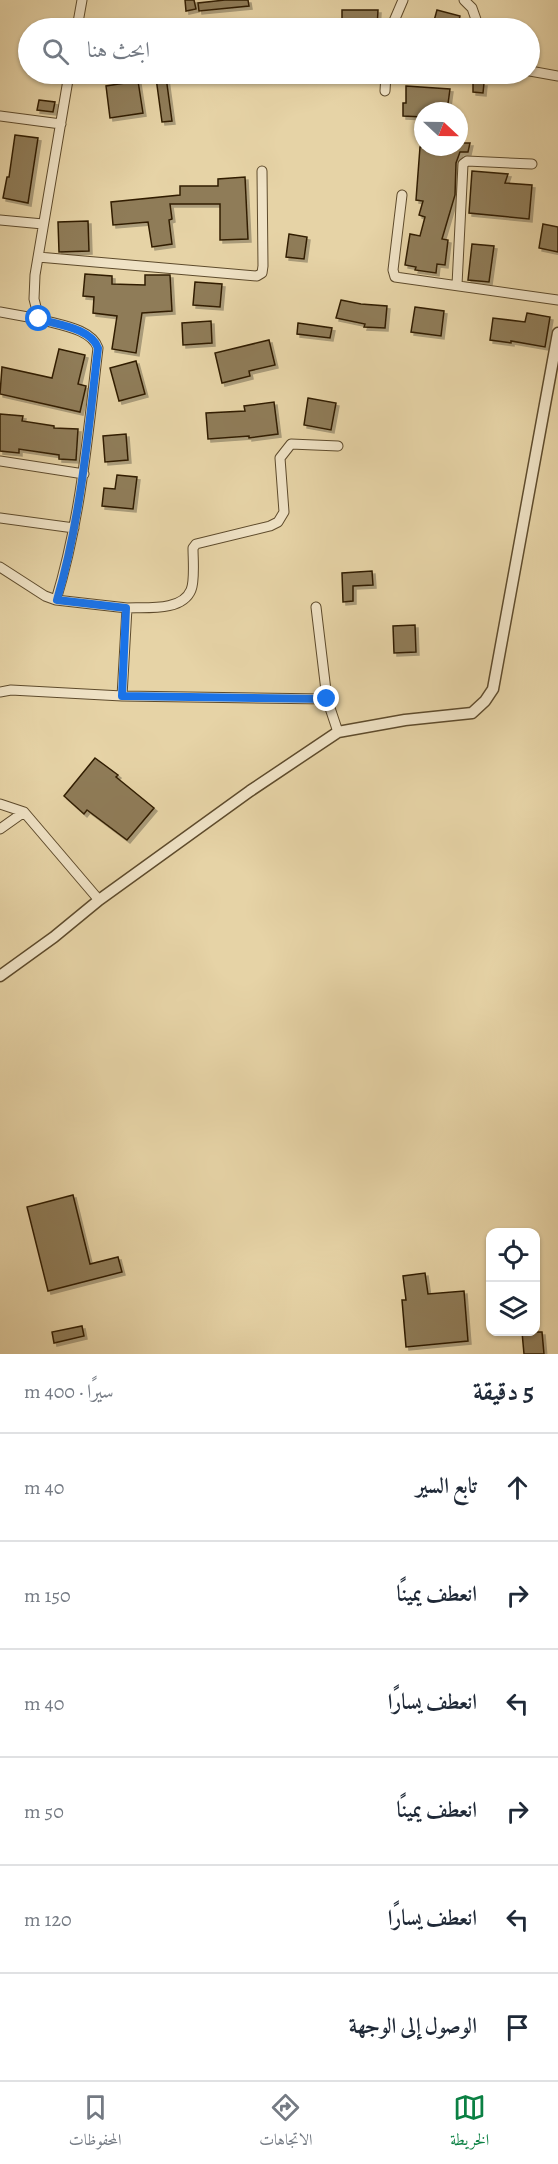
<!DOCTYPE html>
<html lang="ar">
<head>
<meta charset="utf-8">
<style>
	body { margin:0; font-family:Alegreya,Amiri,serif; background:#f2f2f3; color:#1f2937; direction:rtl }
	.controls { position:absolute; right:18px; bottom:18px; display:grid; overflow:hidden; border-radius:12px; box-shadow:0 2px 4px #0004 }
	.controls button { width:54px; height:54px; display:grid; place-items:center; padding:0; border:0; border-bottom:2px solid #e0e1e3; background:#fff; color:#1f2937; font:30px sans-serif }
	.compass { position:absolute; left:414px; top:102px; width:54px; height:54px; border-radius:50%; background:#fff; box-shadow:0 2px 4px #0004; rotate:112deg }
	.stop { position:absolute; width:18px; height:18px; margin:-14px; border:4px solid #1a73e8; border-radius:50%; background:#fff }
	.stop.end { background:#1a73e8; border-color:#fff; box-shadow:0 2px 6px #0008 }
	.list { margin:0; padding:0; list-style:none }
	h2 { display:flex; justify-content:space-between; align-items:center; height:78px; margin:0; padding:0 24px; font-size:26px }
	h2 small { font-size:20px; font-weight:400; color:#747a83 }
	.list li { display:grid; grid-template-columns:39px 1fr auto; gap:18px; align-items:center; box-sizing:border-box; height:108px; padding:0 24px; border-top:2px solid #e0e1e3 }
	.list b { display:block; font-size:22px; white-space:nowrap }
	.list em { font-size:20px; font-style:normal; color:#747a83 }
	.icon { flex:none; width:33px; height:33px; fill:none; stroke:currentColor; stroke-width:2; stroke-linecap:round; stroke-linejoin:round }
	.map { position:relative; flex:none; width:558px; height:1354px; overflow:hidden; direction:ltr }
	.search { position:absolute; background:#fff; box-shadow:0 2px 4px #0004; left:18px; right:18px; top:18px; height:66px; display:flex; align-items:center; gap:15px; box-sizing:border-box; padding:0 21px; border-radius:33px; color:#747a83; font-size:22px }
	.sheet { height:726px; background:#fff }
	nav { display:flex; justify-content:space-around; align-items:center; box-sizing:border-box; height:84px; border-top:2px solid #e0e1e3; background:#fff; font-size:16px; color:#747a83 }
	nav a { display:grid; justify-items:center; gap:3px }
	nav .on { color:#0b8043 }
	.map>svg:first-child { display:block }
	.building { fill:#8f7c58; stroke:#311e04; stroke-width:1.5; filter:url(#shadow) }
	.lines { fill:none; stroke-linecap:round; stroke-linejoin:round }
	.minor-casing { stroke:#5e4b2c; stroke-width:11 }
	.tertiary-casing { stroke:#5e4b2c; stroke-width:13 }
	.minor { stroke:#efe2c5; stroke-width:9 }
	.tertiary { stroke:#efe2c5; stroke-width:10 }
	.route { stroke:#1a73e8; stroke-width:8 }
</style>
</head>
<body>
<div class="map">
<svg width="558" height="1354" viewBox="0 0 558 1354">
	<defs>
		<filter id="shadow"><feDropShadow dx="3" dy="3" stdDeviation="0" flood-color="#0004"/></filter>
	</defs>
	<rect width="100%" height="100%" fill="#e6d3a6"/>
	<filter id="stains"><feTurbulence type="fractalNoise" baseFrequency=".00333" numOctaves="4"/><feColorMatrix values="0 0 0 0 .2 0 0 0 0 .09 0 0 0 0 .02 0 0 0 .5 -.17"/></filter>
	<radialGradient id="worn" r=".72"><stop offset=".6" stop-color="#630" stop-opacity="0"/><stop offset="1" stop-color="#630" stop-opacity=".3"/></radialGradient>
	<!-- building -->
	<path class="building" d="M185,0H194L196,9L186,11Z
		M225,0H248L249,6L199,11L198,3Z
		M342,10H378L377,28H342Z
		M437,10L460,16L457,28H432Z
		M166,77L172,121L162,122L156,78Z
		M138,81L143,113L110,118L106,86Z
		M473,83H484L483,93L473,92Z
		M406,86L450,89L447,111H423V117L403,116V103H406Z
		M39,100L55,102L53,112L37,110Z
		M15,135L38,138L28,203L3,198L7,177H9Z
		M459,143H470L468,152H460L456,163L455,195L442,239L448,240L445,265L437,264L436,273L415,270L416,267L405,265L410,234L420,236L425,217L419,215L423,201L416,200L420,147H459Z
		M472,171L508,174L505,183L532,185L529,219L469,213Z
		M245,177L248,239L220,240V204H170L172,219L169,220L172,244L152,247L148,222L113,225L111,202L180,195V186H218V179Z
		M88,221L89,251L59,252L58,222Z
		M543,224L558,227V252L539,248Z
		M289,234L307,237L304,259L286,257Z
		M472,244L494,246L489,282L468,280Z
		M85,274L112,276V284L145,285V275H170L172,311L142,313L136,353L112,349L117,316L93,313L94,297L83,296Z
		M195,282L222,284L220,307L193,305Z
		M341,300L361,304L387,306L385,328L364,327L365,324L336,318Z
		M415,307L444,311L441,336L411,332Z
		M527,313L550,317L545,347L511,341V343L490,340L493,318L525,322Z
		M211,321L212,343L183,345L182,323Z
		M298,323L332,328L330,338L297,334Z
		M269,340L275,365L249,371L250,376L222,383L215,353Z
		M59,349L85,355L78,384L86,386L80,412L0,394L2,367L52,378Z
		M136,361L145,394L119,401L110,368Z
		M308,398L336,403L331,430L304,425Z
		M274,402L278,434L249,438V436L208,439L206,413L245,411L244,406Z
		M0,414L23,416L22,421L54,426V428L78,429L76,460L59,459V455L19,449V453L0,451Z
		M126,434L128,460L105,462L103,436Z
		M117,475L137,477L133,509L102,506L104,488L115,489Z
		M372,571L373,585L353,586V601L343,602L342,573Z
		M415,625L416,652L394,653L393,626Z
		M95,758L118,775L116,777L154,808L127,840L87,810L84,814L64,796Z
		M73,1195L90,1264L118,1257L122,1272L48,1291L27,1207Z
		M425,1273L428,1294L464,1291L468,1341L406,1347L402,1300H406L403,1276Z
		M82,1326L84,1336L54,1343L52,1332Z
		M522,1332H542L544,1354H524Z"/>
	<g class="lines">
		<!-- minor casing -->
		<g class="minor-casing">
			<path id="minor" d="M464,0L472,8L479,28
				M77,28L82,0
				M391,28L403,0
				M530,71L558,76
				M385,91L386,74
				M0,116L61,124
				M402,195L393,270L395,277L558,300
				M0,220L43,224
				M38,257L257,276L262,273L263,266L262,171
				M457,285L463,164L467,161L532,164
				M0,312L39,319
				M0,461L84,474
				M0,518L74,528
				M0,567L45,596L56,600C81,518 88,433 98,348C91,328 58,325 39,319L34,299L35,275L69,74
				M56,600L127,608L122,696
				M316,607L327,699
				M127,608C145,607 182,612 191,590C195,581 193,559 193,548L196,544L270,526L278,522L284,512L280,458L291,444L338,446
				M0,692L11,690L122,696L327,699L338,732
				M0,804L24,812L99,900
				M0,829L24,812"/>
		</g>
		<!-- tertiary casing -->
		<g class="tertiary-casing">
			<path id="tertiary" d="M0,976L54,937L99,900L250,791L338,732L405,720L472,713L485,701L493,689L558,333"/>
		</g>
		<!-- minor -->
		<use href="#minor" class="minor"/>
		<!-- tertiary -->
		<use href="#tertiary" class="tertiary"/>
	</g>
	<g class="lines">
		<!-- route -->
		<path class="route" d="M39,319C58,325 91,328 98,348C88,433 81,518 57,600L126,608L122,696L327,699"/>
	</g>
	<rect width="100%" height="100%" filter="url(#stains)"/>
	<rect width="100%" height="100%" fill="url(#worn)"/>
</svg>
<div class="controls">
<button><svg class="icon" aria-label="locate" viewBox="0 0 24 24"><circle cx="12" cy="12" r="6"/><path d="M12 2v4M12 18v4M2 12h4M18 12h4"/></svg></button>
<button><svg class="icon" aria-label="layers" viewBox="0 0 24 24"><path d="M12 4l9 5-9 5-9-5zM3 14l9 5 9-5"/></svg></button>
</div>
<svg class="compass" viewBox="-18 -18 36 36"><path d="M0-13l5 13h-10z" fill="#e53935"/><path d="M0 13l5-13h-10z" fill="#747a83"/></svg>
<div class="stop" style="left:39px;top:319px"></div>
<div class="stop end" style="left:327px;top:699px"></div>
<div class="search"><svg class="icon" aria-label="search" viewBox="0 0 24 24"><circle cx="10" cy="10" r="6"/><path d="M15 15l6 6"/></svg>ابحث هنا</div>
</div>
<section class="sheet">
<h2>5 دقيقة<small>سيرًا · 400 m</small></h2>
<ul class="list">
<li><svg class="icon" aria-label="ahead" viewBox="0 0 24 24"><path d="M12 20V5M6 11l6-6 6 6"/></svg><div><b>تابع السير</b></div><em>40 m</em></li>
<li><svg class="icon" aria-label="right" viewBox="0 0 24 24"><path d="M7 20v-9h11M14 6l5 5-5 5"/></svg><div><b>انعطف يمينًا</b></div><em>150 m</em></li>
<li><svg class="icon" aria-label="left" viewBox="0 0 24 24"><path d="M17 20v-9H6M10 6l-5 5 5 5"/></svg><div><b>انعطف يسارًا</b></div><em>40 m</em></li>
<li><svg class="icon" aria-label="right" viewBox="0 0 24 24"><path d="M7 20v-9h11M14 6l5 5-5 5"/></svg><div><b>انعطف يمينًا</b></div><em>50 m</em></li>
<li><svg class="icon" aria-label="left" viewBox="0 0 24 24"><path d="M17 20v-9H6M10 6l-5 5 5 5"/></svg><div><b>انعطف يسارًا</b></div><em>120 m</em></li>
<li><svg class="icon" aria-label="arrive" viewBox="0 0 24 24"><path d="M6 21V4h12l-3 4 3 4H6"/></svg><div><b>الوصول إلى الوجهة</b></div></li>
</ul>
</section>
<nav>
<a class="on"><svg class="icon" aria-label="map" viewBox="0 0 24 24"><path d="M3 6l6-2 6 2 6-2v14l-6 2-6-2-6 2zM9 4v14M15 6v14"/></svg>الخريطة</a>
<a><svg class="icon" aria-label="directions" viewBox="0 0 24 24"><path d="M12 3l9 9-9 9-9-9zM9 14v-3h6M13 9l2 2-2 2"/></svg>الاتجاهات</a>
<a><svg class="icon" aria-label="saved" viewBox="0 0 24 24"><path d="M7 4h10v16l-5-4-5 4z"/></svg>المحفوظات</a>
</nav>
</body>
</html>
